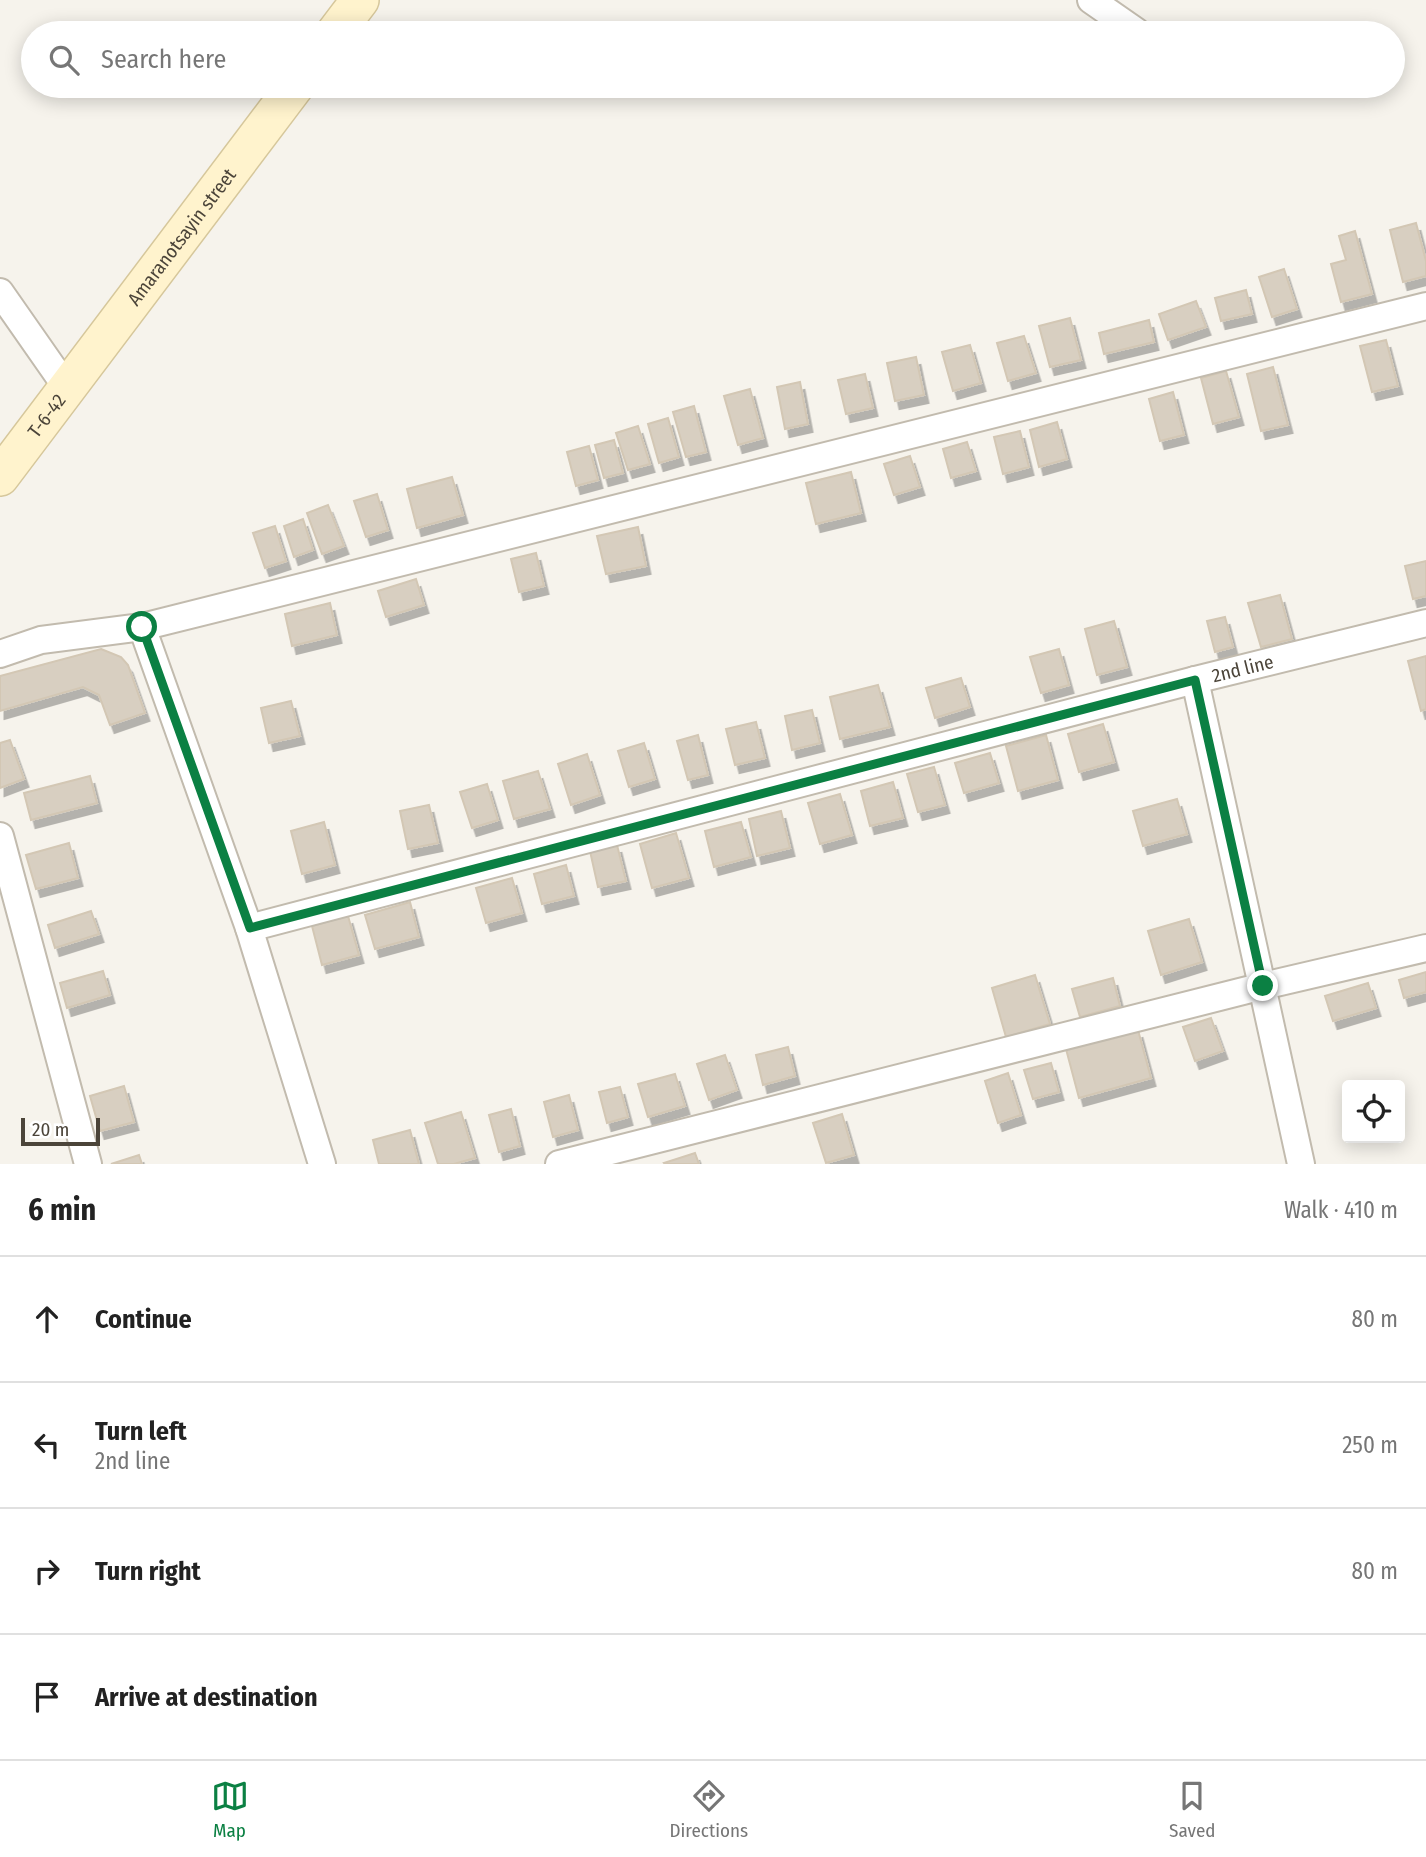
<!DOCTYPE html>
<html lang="en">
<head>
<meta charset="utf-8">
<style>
	body { margin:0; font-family:"Fira Sans Condensed",sans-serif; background:#f2f2f2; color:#222 }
	.controls { position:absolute; right:21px; bottom:21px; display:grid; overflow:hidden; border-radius:7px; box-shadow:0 4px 18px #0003 }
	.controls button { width:63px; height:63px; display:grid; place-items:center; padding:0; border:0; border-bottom:2px solid #e0e0e0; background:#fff; color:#222; font:35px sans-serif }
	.scale { position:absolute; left:21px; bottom:18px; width:79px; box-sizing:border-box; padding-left:7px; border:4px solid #4b4439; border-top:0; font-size:19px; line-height:24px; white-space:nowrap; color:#4b4439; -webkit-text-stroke:5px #fff; paint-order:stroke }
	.stop { position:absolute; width:21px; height:21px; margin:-16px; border:5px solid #0b8043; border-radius:50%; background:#fff }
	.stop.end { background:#0b8043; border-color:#fff; box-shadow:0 2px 7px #0008 }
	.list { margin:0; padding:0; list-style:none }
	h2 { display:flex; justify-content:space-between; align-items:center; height:91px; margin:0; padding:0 28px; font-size:30px }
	h2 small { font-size:23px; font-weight:400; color:#767676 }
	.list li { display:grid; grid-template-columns:46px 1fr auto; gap:21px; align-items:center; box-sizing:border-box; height:126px; padding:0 28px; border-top:2px solid #e0e0e0 }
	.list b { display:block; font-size:26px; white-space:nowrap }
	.list p { margin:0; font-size:23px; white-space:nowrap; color:#767676 }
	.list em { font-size:23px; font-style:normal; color:#767676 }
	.icon { flex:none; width:38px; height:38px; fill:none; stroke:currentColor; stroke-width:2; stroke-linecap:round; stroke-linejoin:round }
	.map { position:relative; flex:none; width:1426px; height:1164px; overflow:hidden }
	.search { position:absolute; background:#fff; box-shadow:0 4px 18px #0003; left:21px; right:21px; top:21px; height:77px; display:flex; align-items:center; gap:18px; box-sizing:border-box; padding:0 24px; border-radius:38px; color:#767676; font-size:26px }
	.sheet { height:595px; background:#fff }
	nav { display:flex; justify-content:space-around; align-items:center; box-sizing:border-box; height:98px; border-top:2px solid #e0e0e0; background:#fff; font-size:19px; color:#767676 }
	nav a { display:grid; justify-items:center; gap:4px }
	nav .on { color:#0b8043 }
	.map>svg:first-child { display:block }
	.building { fill:#d8cfc1; stroke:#d3c7b4; stroke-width:2; filter:url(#shadow) }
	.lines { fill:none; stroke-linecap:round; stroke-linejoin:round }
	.minor-casing { stroke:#c2bbae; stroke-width:30 }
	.secondary-casing { stroke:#d6c79b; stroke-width:40 }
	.minor { stroke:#fff; stroke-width:26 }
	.secondary { stroke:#fff3cd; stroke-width:37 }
	.route { stroke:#0b8043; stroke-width:9 }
	.labels { text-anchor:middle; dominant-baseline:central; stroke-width:5; stroke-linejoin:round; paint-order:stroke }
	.street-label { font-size:19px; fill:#4b4439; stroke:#fff }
</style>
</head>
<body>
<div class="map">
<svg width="1426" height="1164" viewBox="0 0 1426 1164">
	<defs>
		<filter id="shadow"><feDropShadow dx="4.5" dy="8" stdDeviation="0" flood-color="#0004"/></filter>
	</defs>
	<rect width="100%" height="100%" fill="#f6f3ec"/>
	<!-- building -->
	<path class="building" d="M1416,223L1426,261V276L1403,282L1390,230Z
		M1355,231L1372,294L1341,302L1331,264L1346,260L1339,236Z
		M1284,269L1297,309L1272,317L1259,277Z
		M1246,290L1252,314L1221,321L1215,298Z
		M1196,301L1206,327L1168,340L1159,314Z
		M1070,318L1081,360L1050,367L1039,326Z
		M1149,320L1154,342L1104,354L1099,333Z
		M1024,336L1036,373L1008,381L997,343Z
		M1386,340L1398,386L1372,392L1360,346Z
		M970,345L981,383L953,391L942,352Z
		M916,357L924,395L895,401L887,363Z
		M1273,367L1288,425L1261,431L1247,374Z
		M1226,371L1239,417L1213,424L1201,378Z
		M865,374L873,408L846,414L838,380Z
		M800,382L808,424L785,429L777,387Z
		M750,389L763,438L738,445L724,396Z
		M1173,392L1184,435L1160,441L1149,399Z
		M694,406L706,452L686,457L673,412Z
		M668,418L679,457L659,463L648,424Z
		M1057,422L1067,459L1039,467L1030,430Z
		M638,426L650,464L628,470L616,433Z
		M1020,431L1029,467L1003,474L994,437Z
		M614,440L623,473L604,478L595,445Z
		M967,442L976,471L951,478L943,449Z
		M589,446L598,480L576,486L567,452Z
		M910,456L920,487L894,495L884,464Z
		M851,472L861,513L816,524L806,483Z
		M452,477L463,515L417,528L407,489Z
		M377,494L388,530L366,537L354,501Z
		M328,505L344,546L322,554L307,513Z
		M303,519L313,550L294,557L284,526Z
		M275,526L286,561L265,568L253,533Z
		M638,527L646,566L606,574L597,536Z
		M536,553L544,586L519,592L511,559Z
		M1426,561V596L1413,599L1405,566Z
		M416,579L424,605L386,617L378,591Z
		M1280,595L1292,639L1261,647L1248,603Z
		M330,603L337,635L292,646L285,614Z
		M1225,617L1233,647L1215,652L1207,621Z
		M1114,621L1127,667L1097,675L1085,629Z
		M101,649L121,657L128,665L145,713L110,725L99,695L83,687L0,711V676Z
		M1059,649L1069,685L1041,693L1030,657Z
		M1426,656V709L1421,711L1408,661Z
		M961,678L970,707L935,718L926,688Z
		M878,685L890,727L840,739L830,697Z
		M291,701L300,736L269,743L261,708Z
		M812,710L820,743L792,750L785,716Z
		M756,722L765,758L735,765L726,729Z
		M1103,724L1114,762L1079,772L1068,734Z
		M698,735L708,775L688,780L677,741Z
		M1046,735L1058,780L1018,791L1006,746Z
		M10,740L24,779L0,788V743Z
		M644,743L655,779L629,787L618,751Z
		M990,753L999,783L964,793L955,763Z
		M587,754L600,795L571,805L558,764Z
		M934,767L945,805L918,812L907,774Z
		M538,771L550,809L514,819L503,781Z
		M90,776L97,803L31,820L24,793Z
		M893,782L903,818L870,826L861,791Z
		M487,784L498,820L472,828L460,792Z
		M840,794L852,835L820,844L808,803Z
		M1177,799L1187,834L1143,846L1133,811Z
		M429,805L438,843L408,849L400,811Z
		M781,811L790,848L757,856L749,819Z
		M324,822L335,865L302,874L291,831Z
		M741,822L751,857L714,867L705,831Z
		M676,833L689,878L652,888L640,844Z
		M69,843L78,878L36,889L26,855Z
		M617,845L626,881L598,887L590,851Z
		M566,865L574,896L542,904L534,874Z
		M512,878L522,913L486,923L476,888Z
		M410,902L419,937L375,949L365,915Z
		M91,911L99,934L55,948L48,925Z
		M348,916L359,955L322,965L312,926Z
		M1189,919L1202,962L1161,975L1148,931Z
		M103,971L110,995L67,1008L60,983Z
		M1426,972V992L1404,998L1399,980Z
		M1035,975L1050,1024L1006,1037L992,988Z
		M1113,978L1120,1006L1080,1017L1072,989Z
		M1368,983L1376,1008L1333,1021L1325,996Z
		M1211,1018L1223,1051L1195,1061L1183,1027Z
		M1138,1030L1151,1078L1079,1098L1066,1049Z
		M788,1047L795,1076L763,1085L756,1055Z
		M725,1055L737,1090L709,1100L697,1064Z
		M1051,1063L1059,1092L1033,1099L1024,1070Z
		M1008,1073L1021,1115L998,1123L985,1081Z
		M675,1074L685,1106L648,1117L638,1084Z
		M124,1086L134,1122L100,1131L90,1096Z
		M620,1087L628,1117L607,1123L599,1092Z
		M569,1095L578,1130L553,1137L544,1102Z
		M511,1109L520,1146L499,1152L489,1115Z
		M461,1112L475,1158L454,1164H438L425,1123Z
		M842,1114L854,1155L826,1163L813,1123Z
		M410,1130L419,1164H379L373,1140Z
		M695,1153L699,1164H665L664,1163Z
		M139,1155L142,1164H111Z"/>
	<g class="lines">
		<!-- minor casing -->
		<g class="minor-casing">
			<g id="minor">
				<path d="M1091,0L1137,32"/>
				<path d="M0,292L67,388"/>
				<path d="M142,627L249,928L322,1164"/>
				<path d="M0,654L41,640L142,627L1426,306"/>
				<path d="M1195,680L1301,1164"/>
				<path d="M0,836L88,1164"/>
				<path id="s1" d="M249,928L1195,680L1426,623"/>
				<path d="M559,1164L1263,986L1426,948"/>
			</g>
		</g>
		<!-- secondary casing -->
		<g class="secondary-casing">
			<g id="secondary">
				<path d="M335,33L360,0"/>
				<path id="s2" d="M0,477L295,86"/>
			</g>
		</g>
		<!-- minor -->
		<use href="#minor" class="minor"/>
		<!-- secondary -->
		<use href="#secondary" class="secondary"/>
	</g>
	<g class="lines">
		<!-- route -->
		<path class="route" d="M142,627L250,928L1195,680L1263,986"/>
	</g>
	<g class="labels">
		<!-- street labels -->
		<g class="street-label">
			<text stroke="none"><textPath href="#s2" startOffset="301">Amaranotsayin street</textPath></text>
			<text stroke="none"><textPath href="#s2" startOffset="77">T-6-42</textPath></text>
			<text stroke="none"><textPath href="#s1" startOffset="1027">2nd line</textPath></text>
		</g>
	</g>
</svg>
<div class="controls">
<button><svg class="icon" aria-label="locate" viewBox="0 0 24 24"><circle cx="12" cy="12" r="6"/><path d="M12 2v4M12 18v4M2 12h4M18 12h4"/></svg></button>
</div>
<div class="scale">20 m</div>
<div class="stop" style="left:142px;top:627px"></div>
<div class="stop end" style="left:1263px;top:986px"></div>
<div class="search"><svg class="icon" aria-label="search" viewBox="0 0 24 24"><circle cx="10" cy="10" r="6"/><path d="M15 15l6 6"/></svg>Search here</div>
</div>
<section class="sheet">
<h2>6 min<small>Walk · 410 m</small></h2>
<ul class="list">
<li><svg class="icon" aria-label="ahead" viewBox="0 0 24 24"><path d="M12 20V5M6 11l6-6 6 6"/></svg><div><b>Continue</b></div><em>80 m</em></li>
<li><svg class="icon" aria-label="left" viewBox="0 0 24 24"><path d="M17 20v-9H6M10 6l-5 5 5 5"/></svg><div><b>Turn left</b><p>2nd line</p></div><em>250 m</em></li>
<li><svg class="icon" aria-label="right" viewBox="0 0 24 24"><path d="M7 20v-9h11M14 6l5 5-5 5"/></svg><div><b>Turn right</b></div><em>80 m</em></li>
<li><svg class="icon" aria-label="arrive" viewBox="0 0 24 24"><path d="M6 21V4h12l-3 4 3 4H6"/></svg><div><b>Arrive at destination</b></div></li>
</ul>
</section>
<nav>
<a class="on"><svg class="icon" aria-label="map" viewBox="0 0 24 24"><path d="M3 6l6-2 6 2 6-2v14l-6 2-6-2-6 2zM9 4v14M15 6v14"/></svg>Map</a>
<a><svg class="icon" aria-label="directions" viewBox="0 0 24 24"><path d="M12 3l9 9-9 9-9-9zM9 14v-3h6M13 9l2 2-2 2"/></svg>Directions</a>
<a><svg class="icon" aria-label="saved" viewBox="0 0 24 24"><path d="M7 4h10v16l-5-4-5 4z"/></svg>Saved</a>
</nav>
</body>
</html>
